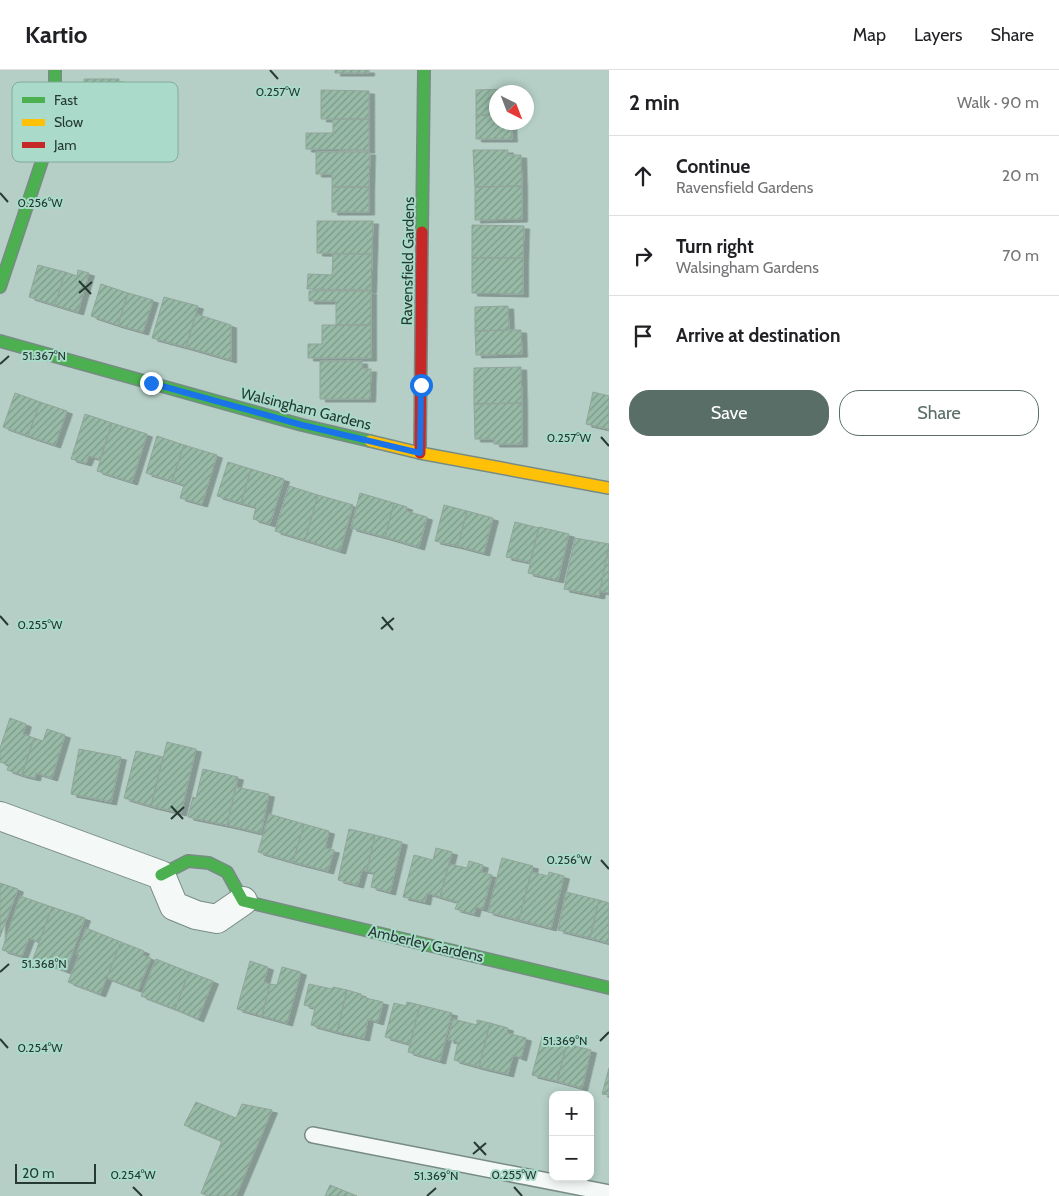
<!DOCTYPE html>
<html lang="en">
<head>
<meta charset="utf-8">
<style>
	body { margin:0; font-family:Cabin,sans-serif; background:#f6f6f6; color:#202124 }
	.controls { position:absolute; right:15px; bottom:15px; display:grid; overflow:hidden; border-radius:10px; box-shadow:0 2px 8px #0003 }
	.controls button { width:45px; height:45px; display:grid; place-items:center; padding:0; border:0; border-bottom:1px solid #e0e0e0; background:#fff; color:#202124; font:25px sans-serif }
	.compass { position:absolute; left:489px; top:15px; width:45px; height:45px; border-radius:50%; background:#fff; box-shadow:0 2px 8px #0003; rotate:138deg }
	.scale { position:absolute; left:15px; bottom:12px; width:81px; box-sizing:border-box; padding-left:5px; border:2px solid #263a33; border-top:0; font-size:14px; line-height:18px; white-space:nowrap; color:#263a33; -webkit-text-stroke:4px #aadac9; paint-order:stroke }
	.stop { position:absolute; width:15px; height:15px; margin:-11px; border:4px solid #1a73e8; border-radius:50%; background:#fff }
	.stop.end { background:#1a73e8; border-color:#fff; box-shadow:0 1px 5px #0008 }
	.list { margin:0; padding:0; list-style:none }
	h2 { display:flex; justify-content:space-between; align-items:center; height:65px; margin:0; padding:0 20px; font-size:21px }
	h2 small { font-size:16px; font-weight:400; color:#757577 }
	.list li { display:grid; grid-template-columns:32px 1fr auto; gap:15px; align-items:center; box-sizing:border-box; height:80px; padding:0 20px; border-top:1px solid #e0e0e0 }
	.list b { display:block; font-size:19px; white-space:nowrap }
	.list p { margin:0; font-size:16px; white-space:nowrap; color:#757577 }
	.list em { font-size:16px; font-style:normal; color:#757577 }
	.actions { display:flex; gap:10px; padding:15px 20px }
	.actions a { flex:1; padding:11px 0; border:1px solid #586e66; border-radius:20px; text-align:center; font-size:18px; color:#586e66 }
	.actions .main { background:#586e66; color:#fff }
	.icon { flex:none; width:28px; height:28px; fill:none; stroke:currentColor; stroke-width:2; stroke-linecap:round; stroke-linejoin:round }
	.map { position:relative; flex:none; width:609px; height:1126px; overflow:hidden }
	header { display:flex; align-items:center; gap:30px; box-sizing:border-box; height:70px; padding:0 25px; background:#fff; border-bottom:1px solid #e0e0e0 }
	header strong { font-size:24px }
	nav { display:flex; gap:28px; margin-inline-start:auto; font-size:18px }
	main { display:flex }
	aside { flex:1; background:#fff }
	.map>svg:first-child { display:block }
	.building { fill:url(#building-hatch); stroke:#91a49b; filter:url(#shadow) }
	.lines { fill:none; stroke-linecap:round; stroke-linejoin:round }
	.lane-casing { stroke:#778b84; stroke-width:18 }
	.street-casing { stroke:#778b84; stroke-width:30 }
	.fast-casing { stroke:#778b84; stroke-width:14 }
	.slow-casing { stroke:#778b84; stroke-width:14 }
	.jam-casing { stroke:#778b84; stroke-width:14 }
	.lane { stroke:#f4f8f6; stroke-width:15 }
	.street { stroke:#f4f8f6; stroke-width:28 }
	.fast { stroke:#4caf50; stroke-width:11 }
	.slow { stroke:#ffc107; stroke-width:11 }
	.jam { stroke:#c62828; stroke-width:11 }
	.route { stroke:#1a73e8; stroke-width:6 }
	.ticks { fill:none; stroke:#263a33; stroke-width:2 }
	.labels { text-anchor:middle; dominant-baseline:central; stroke-width:4; stroke-linejoin:round; paint-order:stroke }
	.street-label { font-size:15px; fill:#263a33; stroke:#aadac9 }
	.key { fill:#aadac9; stroke:#82aa9c; stroke-width:1 }
	.key-label { font-size:14px; fill:#263a33 }
	.ticks-label { font-size:12px; text-anchor:middle; fill:#263a33; stroke:#aadac9; stroke-width:4; stroke-linejoin:round; paint-order:stroke }
</style>
</head>
<body>
<header>
<strong>Kartio</strong>
<nav><a>Map</a><a>Layers</a><a>Share</a></nav>
</header>
<main>
<div class="map">
<svg width="609" height="1126" viewBox="0 0 609 1126">
	<defs>
		<pattern id="building-hatch" width="6" height="6" patternUnits="userSpaceOnUse" patternTransform="scale(1.25)"><rect width="6" height="6" fill="#98bba7"/><path d="M-1 1l2-2M0 6l6-6M5 7l2-2" fill="none" stroke="#7c9989"/></pattern>
		<filter id="shadow"><feDropShadow dx="5.5" dy="3" stdDeviation="0" flood-color="#0004"/></filter>
	</defs>
	<rect width="100%" height="100%" fill="#b5cfc6"/>
	<!-- building -->
	<path class="building" d="M335,0H369V3H335Z
		M84,9H119L120,49H101V62H85Z
		M511,19V22H497V45H476V20Z
		M321,20L369,21V49H321Z
		M476,45H497V52H511L512,69H476Z
		M333,49H369V80L306,79V63H333Z
		M473,80H508L507,85H521L522,116L475,117Z
		M316,82H370L369,117H332V104H316Z
		M522,116V149L475,150V117Z
		M332,117H369V142H332Z
		M317,151H373L372,184L317,183Z
		M472,155L524,156L523,188H472Z
		M333,184H372L371,220L307,219L308,204L332,205Z
		M472,188H523V224L472,223Z
		M38,195L65,202L55,235L29,227Z
		M78,200L89,203L78,242L55,235L65,202L77,206Z
		M101,214L128,223L118,255L91,246Z
		M309,221H371V255H336V231H309Z
		M128,223L153,230L143,262L118,255Z
		M164,227L198,236L186,277L152,268Z
		M508,236L509,260L475,261V237Z
		M196,244L231,255V290L186,277Z
		M322,255H371V288H308V274H322Z
		M509,260H521L522,284L476,285L475,261Z
		M320,291H362V299H371L370,329H320Z
		M521,297L522,333L474,334V298Z
		M593,322L609,326V359L586,354Z
		M15,323L40,332L28,366L3,357Z
		M40,332L67,341L55,375L28,366Z
		M522,333V374H494V369H475L474,334Z
		M85,344L112,353L100,389L89,386L86,393L71,389Z
		M112,353L147,364L132,412L97,401Z
		M157,366L184,375L172,411L146,403Z
		M184,375L217,385L202,434L180,428L184,415L172,411Z
		M228,392L251,399L241,433L217,426Z
		M251,399L284,409L270,454L253,449L256,437L241,433Z
		M289,416L318,425L305,470L275,461Z
		M360,423L394,433L385,467L351,458Z
		M318,425L353,435L340,481L305,470Z
		M394,433L407,437L406,441L427,447L419,477L385,467Z
		M444,435L467,441L458,476L435,471Z
		M467,441L493,448L484,483L458,476Z
		M515,452L539,458L530,492L506,487Z
		M539,457L569,464L558,510L528,503Z
		M575,468L609,474L599,526L564,519Z
		M609,474V523L600,521Z
		M10,648L26,654L23,664L34,668L22,705L7,700L9,695L0,692V678Z
		M47,659L65,665L52,708L36,703L35,708L22,705L34,668L43,671Z
		M167,672L196,679L181,743L151,736Z
		M79,679L121,687L111,732L71,724Z
		M136,681L163,687L151,736L124,728Z
		M203,699L238,707L227,755L188,747L193,727L196,728Z
		M236,717L269,724L261,763L227,755Z
		M269,744L304,754L293,792L258,782Z
		M304,754L329,761L325,778L334,780L328,801L293,792Z
		M349,759L375,765L367,801L362,800L358,815L338,810Z
		M375,765L402,772L390,822L371,817L374,803L367,801Z
		M436,778L452,782L440,827L427,823L425,832L403,827L414,785L433,790Z
		M502,788L533,796L519,850L488,842Z
		M469,791L483,795L481,802L492,805L483,839L476,837L474,844L455,839L458,832L440,827L449,794L467,798Z
		M531,802L548,806L549,802L564,806L551,858L519,850Z
		M0,813L18,819L0,867Z
		M566,822L599,830L590,868L558,860Z
		M20,826L52,837L39,872L29,868L22,886L2,880Z
		M599,830L609,833V873L590,868Z
		M52,837L85,848L66,901L33,889Z
		M86,858L121,872L100,924L68,912L79,885L76,884Z
		M121,872L144,881L142,885L151,888L138,920L107,908Z
		M156,889L189,902L175,939L141,926Z
		M250,891L268,897L264,912L270,914L262,946L237,939Z
		M282,897L301,902L287,953L262,946L270,914L277,915Z
		M189,902L213,911L198,949L175,939Z
		M309,914L332,919L333,917L347,920L337,962L311,955L315,938L304,935Z
		M347,920L361,924V927L383,932L378,952L368,949L364,968L337,962Z
		M407,932L420,935L410,974L385,967L394,933L406,936Z
		M420,935L452,943L440,991L408,982Z
		M453,949L477,955V950L490,953L479,997L454,990L458,972L448,970Z
		M490,953L508,958L507,963L526,968L521,988L513,985L508,1004L479,997Z
		M542,967L567,974L557,1011L532,1005Z
		M567,974L591,980L582,1018L557,1011Z
		M609,998V1025L602,1024Z
		M196,1032L236,1048L242,1034L272,1040L236,1126H208L201,1123L222,1071L184,1055Z
		M330,1115L357,1126H325Z"/>
	<g class="lines">
		<!-- lane casing -->
		<g class="lane-casing">
			<path id="lane" d="M313,1065L609,1123"/>
		</g>
		<!-- street casing -->
		<g class="street-casing">
			<path id="street" d="M0,746L161,805L174,836L196,845L217,849L243,831"/>
		</g>
		<!-- fast casing -->
		<g class="fast-casing">
			<path id="fast" d="M422,162L424,0
				M0,217L53,58L55,26V0
				M0,271L302,355L370,371
				M161,805L188,791L209,793L227,802L243,831L609,918"/>
		</g>
		<!-- slow casing -->
		<g class="slow-casing">
			<path id="slow" d="M370,371L420,383L609,418"/>
		</g>
		<!-- jam casing -->
		<g class="jam-casing">
			<path id="jam" d="M420,383L422,162"/>
		</g>
		<!-- lane -->
		<use href="#lane" class="lane"/>
		<!-- street -->
		<use href="#street" class="street"/>
		<!-- fast -->
		<use href="#fast" class="fast"/>
		<!-- slow -->
		<use href="#slow" class="slow"/>
		<!-- jam -->
		<use href="#jam" class="jam"/>
	</g>
	<g class="lines">
		<!-- route -->
		<path class="route" d="M151,313L302,355L420,383L421,315"/>
	</g>
	<!-- ticks -->
	<path class="ticks" d="M270,0L278,9M0,123L8,132M79,211L91,224M79,223L92,212M0,294L9,286M601,367L609,376M0,546L8,555M382,547L393,560M381,559L394,548M171,736L183,749M171,749L184,737M601,790L609,799M0,902L9,894M0,969L8,978M600,971L609,962M474,1072L486,1085M473,1084L486,1073M133,1117L142,1126M514,1117L522,1126M427,1126L436,1118"/>
	<g class="labels">
		<!-- street labels -->
		<g class="street-label">
			<text transform="translate(408 191) rotate(-89)">Ravensfield Gardens</text>
			<text transform="translate(306 339) rotate(14)">Walsingham Gardens</text>
			<text transform="translate(426 874) rotate(13)">Amberley Gardens</text>
		</g>
	</g>
	<!-- legend -->
	<rect x="12" y="12" width="166" height="80" rx="8" class="key"/>
	<rect x="22" y="27" width="23" height="6" fill="#4caf50"/>
	<rect x="22" y="49" width="23" height="7" fill="#ffc107"/>
	<rect x="22" y="72" width="23" height="6" fill="#c62828"/>
	<g class="key-label">
		<text x="54" y="35">Fast</text>
		<text x="54" y="57">Slow</text>
		<text x="54" y="80">Jam</text>
	</g>
	<g class="ticks-label">
		<text x="278" y="26">0.257°W</text>
		<text x="40" y="137">0.256°W</text>
		<text x="44" y="290">51.367°N</text>
		<text x="569" y="372">0.257°W</text>
		<text x="40" y="559">0.255°W</text>
		<text x="569" y="794">0.256°W</text>
		<text x="44" y="898">51.368°N</text>
		<text x="565" y="975">51.369°N</text>
		<text x="40" y="982">0.254°W</text>
		<text x="133" y="1109">0.254°W</text>
		<text x="514" y="1109">0.255°W</text>
		<text x="436" y="1110">51.369°N</text>
	</g>
</svg>
<div class="controls">
<button>+</button>
<button>−</button>
</div>
<svg class="compass" viewBox="-18 -18 36 36"><path d="M0-13l5 13h-10z" fill="#e53935"/><path d="M0 13l5-13h-10z" fill="#757577"/></svg>
<div class="scale">20 m</div>
<div class="stop" style="left:421px;top:315px"></div>
<div class="stop end" style="left:151px;top:313px"></div>
</div>
<aside>
<h2>2 min<small>Walk · 90 m</small></h2>
<ul class="list">
<li><svg class="icon" aria-label="ahead" viewBox="0 0 24 24"><path d="M12 20V5M6 11l6-6 6 6"/></svg><div><b>Continue</b><p>Ravensfield Gardens</p></div><em>20 m</em></li>
<li><svg class="icon" aria-label="right" viewBox="0 0 24 24"><path d="M7 20v-9h11M14 6l5 5-5 5"/></svg><div><b>Turn right</b><p>Walsingham Gardens</p></div><em>70 m</em></li>
<li><svg class="icon" aria-label="arrive" viewBox="0 0 24 24"><path d="M6 21V4h12l-3 4 3 4H6"/></svg><div><b>Arrive at destination</b></div></li>
</ul>
<div class="actions"><a class="main">Save</a><a>Share</a></div>
</aside>
</main>
</body>
</html>
